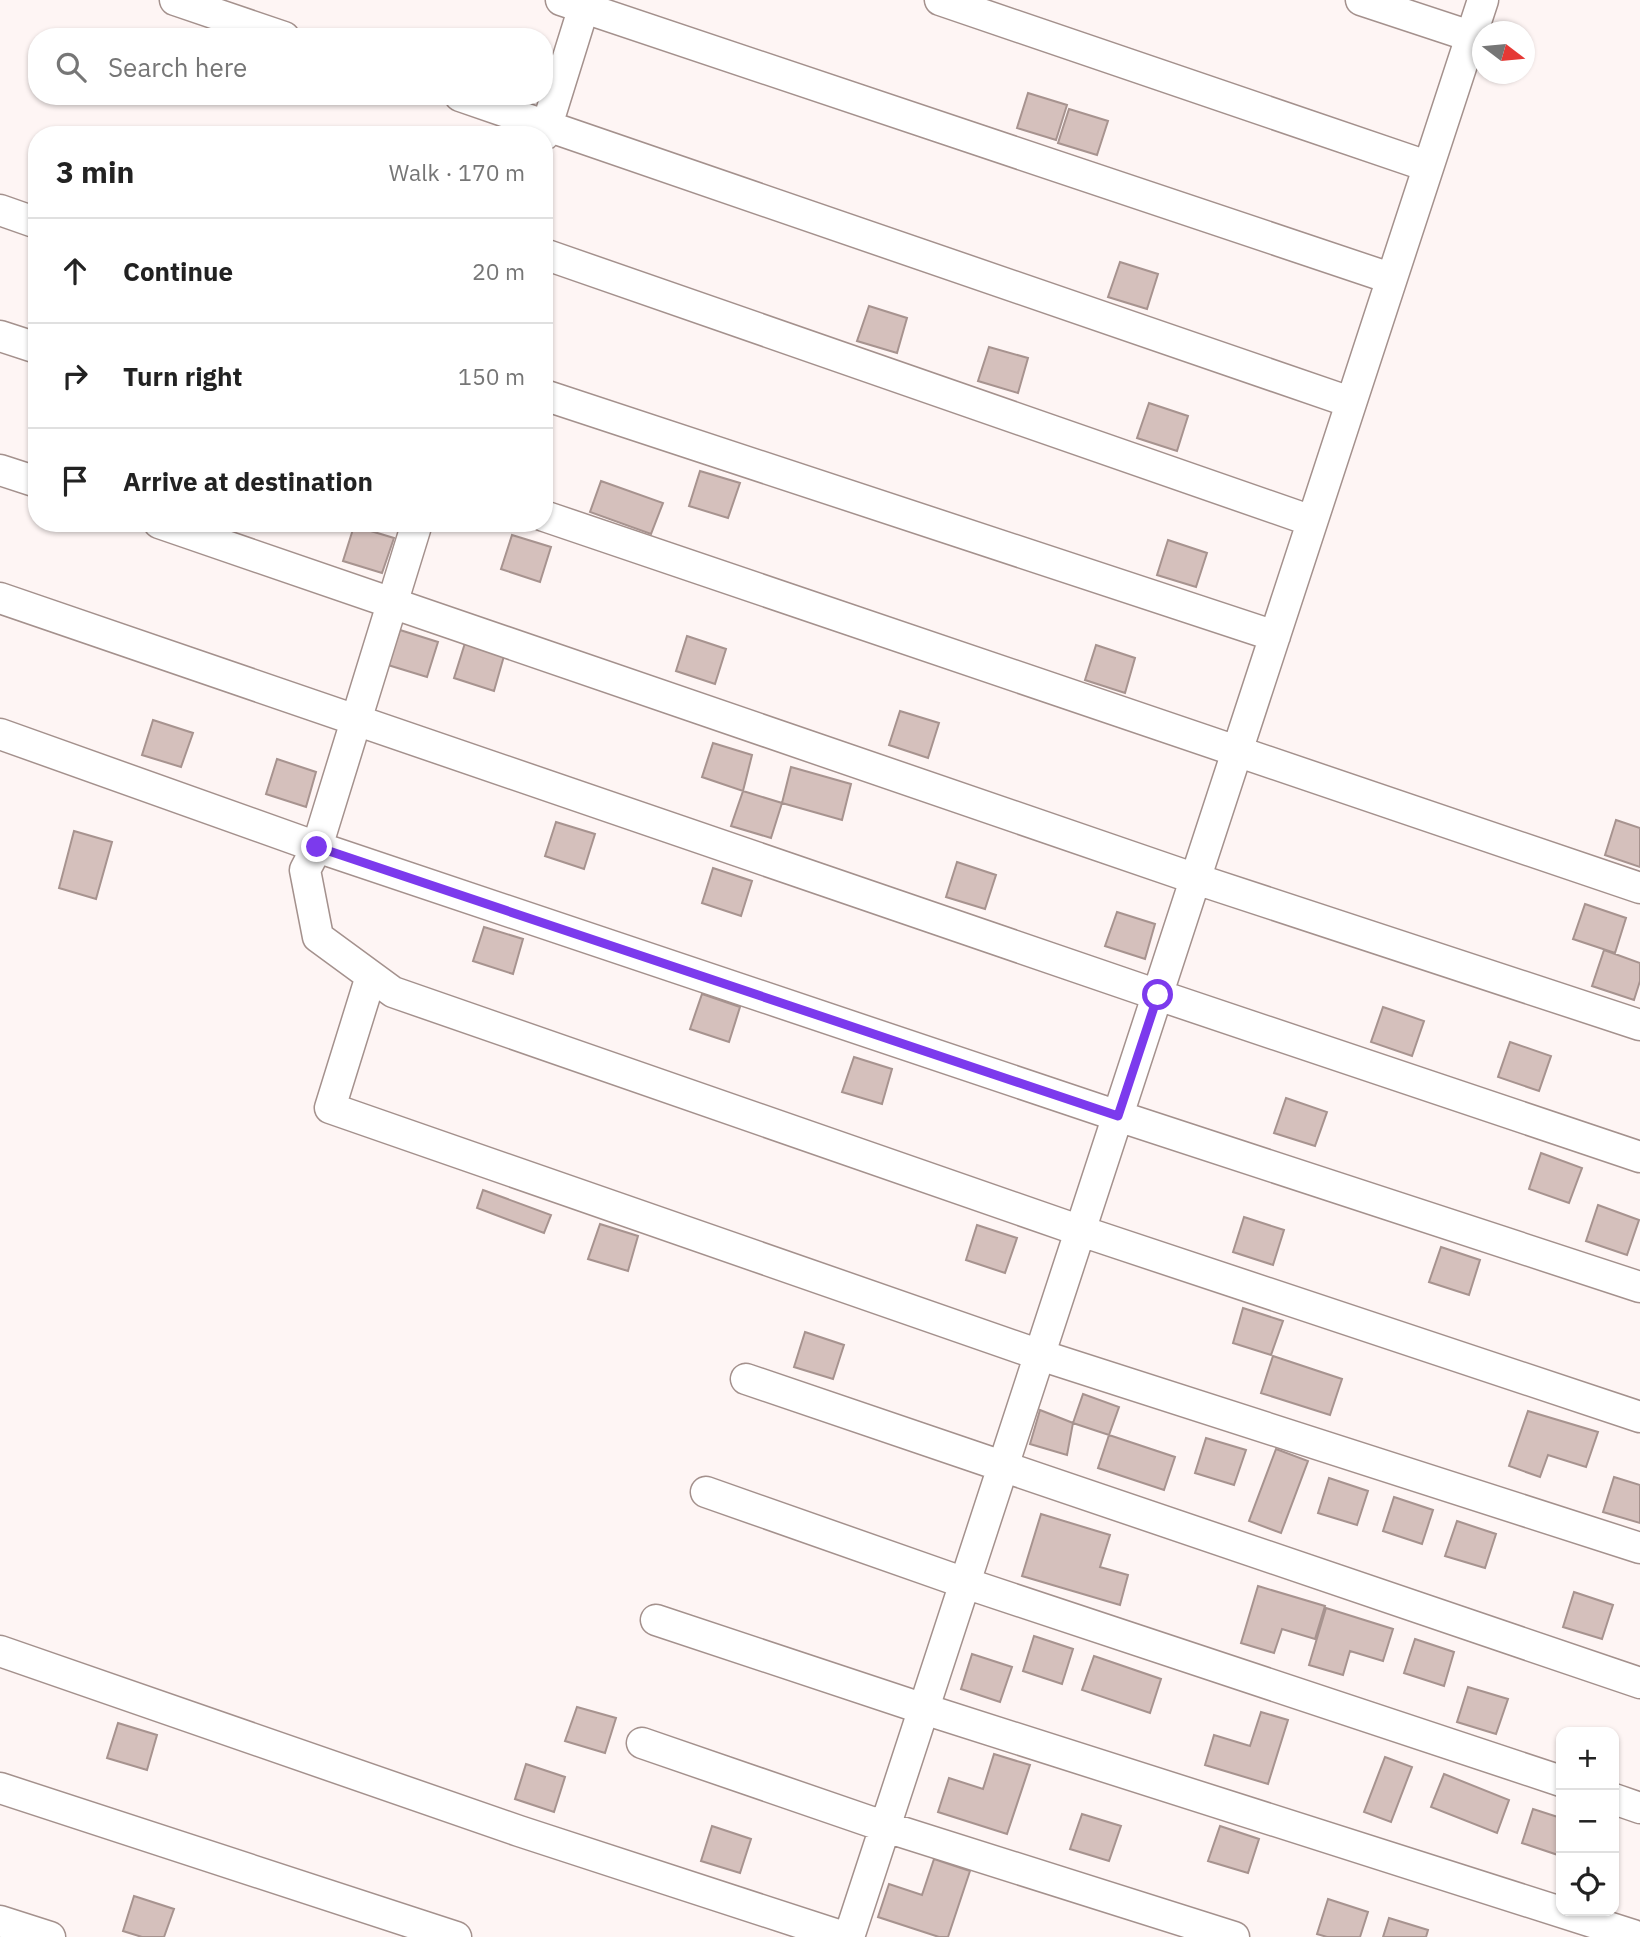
<!DOCTYPE html>
<html lang="en">
<head>
<meta charset="utf-8">
<style>
	body { margin:0; font-family:"IBM Plex Sans",sans-serif; background:#f6f6f6; color:#222 }
	.controls { position:absolute; right:21px; bottom:21px; display:grid; overflow:hidden; border-radius:14px; box-shadow:0 2px 5px #0004 }
	.controls button { width:63px; height:63px; display:grid; place-items:center; padding:0; border:0; border-bottom:2px solid #e0e0e0; background:#fff; color:#222; font:35px sans-serif }
	.compass { position:absolute; left:1472px; top:21px; width:63px; height:63px; border-radius:50%; background:#fff; box-shadow:0 2px 5px #0004; rotate:106deg }
	.stop { position:absolute; width:21px; height:21px; margin:-16px; border:5px solid #7c3aed; border-radius:50%; background:#fff }
	.stop.end { background:#7c3aed; border-color:#fff; box-shadow:0 2px 7px #0008 }
	.list { margin:0; padding:0; list-style:none }
	h2 { display:flex; justify-content:space-between; align-items:center; height:91px; margin:0; padding:0 28px; font-size:30px }
	h2 small { font-size:23px; font-weight:400; color:#767676 }
	.list li { display:grid; grid-template-columns:46px 1fr auto; gap:21px; align-items:center; box-sizing:border-box; height:105px; padding:0 28px; border-top:2px solid #e0e0e0 }
	.list b { display:block; font-size:26px; white-space:nowrap }
	.list em { font-size:23px; font-style:normal; color:#767676 }
	.icon { flex:none; width:38px; height:38px; fill:none; stroke:currentColor; stroke-width:2; stroke-linecap:round; stroke-linejoin:round }
	.map { position:relative; flex:none; width:1640px; height:1937px; overflow:hidden }
	.search { position:absolute; background:#fff; box-shadow:0 2px 5px #0004; left:28px; top:28px; width:525px; height:77px; display:flex; align-items:center; gap:18px; box-sizing:border-box; padding:0 24px; border-radius:28px; color:#767676; font-size:26px }
	.panel { position:absolute; background:#fff; box-shadow:0 2px 5px #0004; left:28px; top:126px; width:525px; height:406px; border-radius:28px }
	.map>svg:first-child { display:block }
	.building { fill:#d5c0bc; stroke:#a7938f; stroke-width:2 }
	.lines { fill:none; stroke-linecap:round; stroke-linejoin:round }
	.minor-casing { stroke:#a4918d; stroke-width:33 }
	.minor { stroke:#fff; stroke-width:30 }
	.route { stroke:#7c3aed; stroke-width:9 }
</style>
</head>
<body>
<div class="map">
<svg width="1640" height="1937" viewBox="0 0 1640 1937">
	<rect width="100%" height="100%" fill="#fef5f4"/>
	<!-- building -->
	<path class="building" d="M1028,93L1067,105L1056,140L1017,128Z
		M1069,109L1108,121L1097,155L1058,143Z
		M1120,262L1158,274L1147,309L1108,297Z
		M869,306L907,318L897,353L857,341Z
		M989,347L1028,358L1018,393L978,381Z
		M1149,403L1188,416L1177,451L1137,438Z
		M700,471L740,483L728,518L689,506Z
		M601,481L663,503L651,534L590,512Z
		M354,526L394,538L382,573L343,561Z
		M512,535L551,547L540,582L501,569Z
		M1168,540L1207,553L1196,587L1157,575Z
		M400,630L438,642L427,677L388,665Z
		M687,636L726,649L715,684L676,671Z
		M465,643L504,656L494,691L454,678Z
		M1096,645L1135,658L1125,693L1085,680Z
		M900,711L939,723L928,758L889,745Z
		M153,720L193,733L181,767L142,755Z
		M713,743L752,755L743,791L702,777Z
		M277,759L316,772L306,807L266,794Z
		M791,767L851,784L842,820L782,803Z
		M743,791L782,803L771,838L731,826Z
		M1616,820L1640,828V867L1605,855Z
		M556,822L595,834L584,869L545,856Z
		M74,831L112,842L96,899L59,888Z
		M957,862L996,875L985,909L946,897Z
		M713,868L752,881L741,916L702,903Z
		M1585,904L1626,918L1615,953L1573,939Z
		M1117,912L1155,924L1145,959L1105,946Z
		M484,927L523,939L513,974L473,961Z
		M1604,950L1640,963V981L1634,1000L1592,986Z
		M702,994L740,1007L729,1042L690,1029Z
		M1383,1007L1424,1021L1412,1056L1371,1042Z
		M1510,1042L1551,1056L1539,1091L1498,1077Z
		M854,1057L892,1069L882,1104L842,1092Z
		M1286,1098L1327,1112L1315,1146L1274,1133Z
		M1541,1153L1582,1168L1569,1203L1529,1189Z
		M483,1190L551,1215L544,1233L477,1208Z
		M1598,1205L1639,1220L1627,1255L1586,1241Z
		M1244,1217L1284,1230L1273,1265L1233,1252Z
		M600,1224L638,1236L628,1271L588,1259Z
		M977,1225L1017,1238L1005,1273L966,1260Z
		M1441,1247L1480,1260L1469,1295L1429,1282Z
		M1243,1308L1283,1321L1271,1355L1233,1343Z
		M805,1332L844,1345L833,1379L794,1367Z
		M1273,1356L1342,1379L1330,1415L1261,1393Z
		M1083,1394L1119,1407L1109,1435L1073,1423Z
		M1040,1410L1073,1423L1067,1455L1030,1444Z
		M1528,1411L1598,1432L1586,1467L1548,1455L1540,1477L1509,1466Z
		M1109,1435L1175,1457L1164,1490L1098,1468Z
		M1206,1438L1246,1450L1234,1485L1195,1473Z
		M1276,1449L1308,1461L1281,1533L1249,1521Z
		M1614,1477L1640,1485V1523L1603,1512Z
		M1329,1478L1368,1491L1357,1525L1318,1513Z
		M1394,1497L1433,1510L1422,1544L1383,1531Z
		M1041,1514L1110,1535L1100,1567L1128,1575L1120,1605L1022,1576Z
		M1457,1521L1496,1534L1485,1568L1445,1556Z
		M1258,1586L1325,1606L1315,1639L1282,1629L1274,1653L1241,1643Z
		M1574,1592L1613,1605L1602,1639L1563,1627Z
		M1326,1608L1393,1629L1383,1661L1350,1651L1343,1675L1309,1665Z
		M1034,1636L1073,1649L1062,1684L1023,1671Z
		M1415,1639L1454,1652L1444,1686L1404,1673Z
		M972,1654L1012,1667L1000,1702L961,1689Z
		M1094,1656L1161,1679L1150,1713L1082,1690Z
		M1468,1687L1508,1699L1496,1734L1457,1722Z
		M577,1707L616,1718L605,1753L565,1741Z
		M1261,1712L1288,1720L1268,1784L1205,1765L1214,1735L1250,1746Z
		M118,1723L157,1735L147,1770L107,1758Z
		M994,1754L1030,1765L1007,1834L938,1812L949,1778L983,1789Z
		M1385,1757L1412,1767L1391,1822L1364,1812Z
		M526,1764L565,1777L554,1812L515,1799Z
		M1444,1774L1509,1800L1497,1833L1431,1807Z
		M1533,1809L1561,1818V1856L1522,1843Z
		M1082,1814L1121,1826L1109,1861L1070,1849Z
		M712,1826L751,1839L740,1873L701,1861Z
		M1220,1826L1259,1839L1248,1873L1208,1861Z
		M934,1859L970,1871L948,1937H939L878,1917L889,1884L922,1895Z
		M134,1896L174,1909L164,1937H142L123,1931Z
		M1328,1899L1368,1912L1360,1937H1327L1317,1934Z
		M1389,1918L1428,1930L1426,1937H1383Z"/>
	<g class="lines">
		<!-- minor casing -->
		<g class="minor-casing">
			<path id="minor" d="M175,0L284,37
				M561,0L1390,278
				M940,0L1427,166
				M1361,0L1470,36
				M460,96L1350,402
				M544,135L586,0
				M0,210L37,223
				M544,254L1312,521
				M0,336L37,348
				M544,395L1275,636
				M0,470L37,482
				M544,516L1640,888
				M159,523L1196,879L1640,1025
				M0,598L1158,995L1640,1157
				M0,734L317,847L417,523
				M371,976L330,1108L1040,1355L1640,1548
				M1640,1287L1118,1116L317,847L305,870L318,937L393,992L1081,1231L1640,1417
				M746,1379L1640,1683
				M706,1492L965,1583L1561,1781
				M656,1620L924,1709L1633,1935
				M0,1651L519,1831L844,1937
				M642,1743L886,1827L1234,1937
				M0,1788L456,1937
				M1614,1799L1640,1808
				M0,1921L50,1937
				M849,1937L1483,0"/>
		</g>
		<!-- minor -->
		<use href="#minor" class="minor"/>
	</g>
	<g class="lines">
		<!-- route -->
		<path class="route" d="M317,847L1118,1116L1158,995"/>
	</g>
</svg>
<div class="controls">
<button>+</button>
<button>−</button>
<button><svg class="icon" aria-label="locate" viewBox="0 0 24 24"><circle cx="12" cy="12" r="6"/><path d="M12 2v4M12 18v4M2 12h4M18 12h4"/></svg></button>
</div>
<svg class="compass" viewBox="-18 -18 36 36"><path d="M0-13l5 13h-10z" fill="#e53935"/><path d="M0 13l5-13h-10z" fill="#767676"/></svg>
<div class="stop" style="left:1158px;top:995px"></div>
<div class="stop end" style="left:317px;top:847px"></div>
<div class="search"><svg class="icon" aria-label="search" viewBox="0 0 24 24"><circle cx="10" cy="10" r="6"/><path d="M15 15l6 6"/></svg>Search here</div>
<section class="panel">
<h2>3 min<small>Walk · 170 m</small></h2>
<ul class="list">
<li><svg class="icon" aria-label="ahead" viewBox="0 0 24 24"><path d="M12 20V5M6 11l6-6 6 6"/></svg><div><b>Continue</b></div><em>20 m</em></li>
<li><svg class="icon" aria-label="right" viewBox="0 0 24 24"><path d="M7 20v-9h11M14 6l5 5-5 5"/></svg><div><b>Turn right</b></div><em>150 m</em></li>
<li><svg class="icon" aria-label="arrive" viewBox="0 0 24 24"><path d="M6 21V4h12l-3 4 3 4H6"/></svg><div><b>Arrive at destination</b></div></li>
</ul>
</section>
</div>
</body>
</html>
